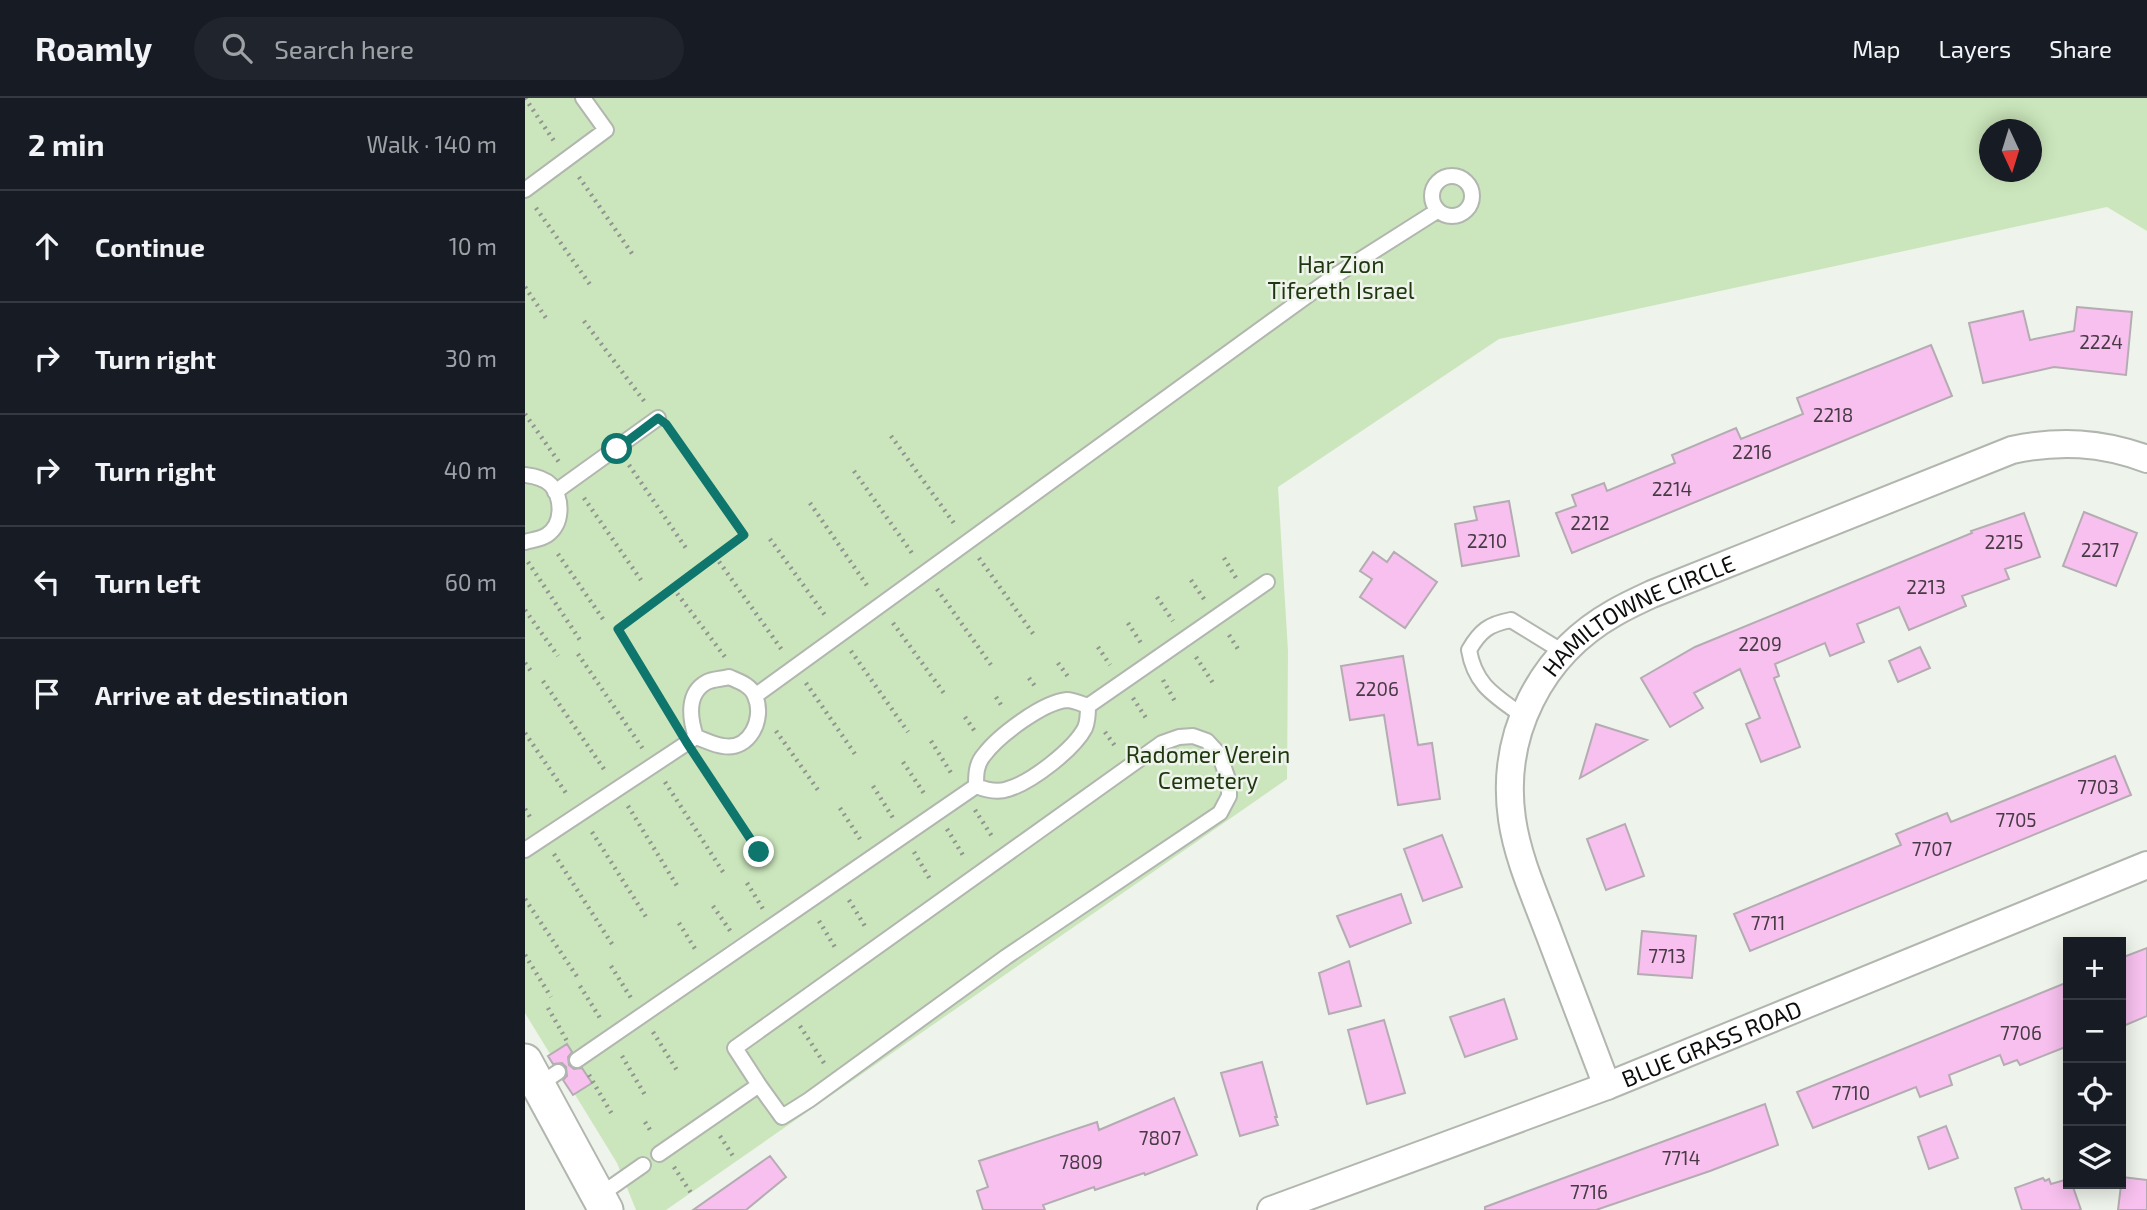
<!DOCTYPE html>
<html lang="en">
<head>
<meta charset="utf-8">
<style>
	body { margin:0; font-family:"Exo 2",sans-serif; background:#20242c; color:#f1f3f6 }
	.controls { position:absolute; right:21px; bottom:21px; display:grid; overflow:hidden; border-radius:0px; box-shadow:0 4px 18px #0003 }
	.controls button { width:63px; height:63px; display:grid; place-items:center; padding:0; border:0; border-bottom:2px solid #363941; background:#171b24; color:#f1f3f6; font:35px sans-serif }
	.compass { position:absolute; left:1454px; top:21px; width:63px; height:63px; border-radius:50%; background:#171b24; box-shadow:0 4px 18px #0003; rotate:176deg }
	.stop { position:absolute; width:21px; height:21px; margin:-16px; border:5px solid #0f766e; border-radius:50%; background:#fff }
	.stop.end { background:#0f766e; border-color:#fff; box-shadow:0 2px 7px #0008 }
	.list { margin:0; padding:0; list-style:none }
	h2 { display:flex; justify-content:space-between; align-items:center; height:91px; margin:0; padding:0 28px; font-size:30px }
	h2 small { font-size:23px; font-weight:400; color:#9ea1a6 }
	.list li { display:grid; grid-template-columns:46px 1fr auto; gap:21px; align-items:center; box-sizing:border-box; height:112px; padding:0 28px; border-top:2px solid #363941 }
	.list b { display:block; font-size:26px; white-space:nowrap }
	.list em { font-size:23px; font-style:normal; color:#9ea1a6 }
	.icon { flex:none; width:38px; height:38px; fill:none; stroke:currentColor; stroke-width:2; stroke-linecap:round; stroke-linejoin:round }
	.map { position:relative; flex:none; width:1622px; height:1112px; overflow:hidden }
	header { display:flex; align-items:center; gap:42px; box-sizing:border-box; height:98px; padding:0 35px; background:#171b24; border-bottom:2px solid #363941 }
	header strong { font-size:33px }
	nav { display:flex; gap:38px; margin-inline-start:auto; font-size:24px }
	.search { width:490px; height:63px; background:#20242c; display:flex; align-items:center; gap:18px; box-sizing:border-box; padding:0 24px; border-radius:38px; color:#9ea1a6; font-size:26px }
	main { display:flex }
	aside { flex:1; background:#171b24 }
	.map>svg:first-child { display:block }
	.green { fill:#cbe6bc; fill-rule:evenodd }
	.building { fill:#f7c0ee; stroke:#b4acb2; stroke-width:2 }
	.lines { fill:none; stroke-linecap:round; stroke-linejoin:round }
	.service-casing { stroke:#b1b6af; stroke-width:18 }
	.minor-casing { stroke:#b1b6af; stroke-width:30 }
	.tertiary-casing { stroke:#b1b6af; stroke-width:37 }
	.path { stroke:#929590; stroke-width:4.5; stroke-dasharray:2 5; stroke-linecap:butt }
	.service { stroke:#fff; stroke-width:14 }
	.minor { stroke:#fff; stroke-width:26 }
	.tertiary { stroke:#fff; stroke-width:33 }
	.route { stroke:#0f766e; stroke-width:9 }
	.labels { text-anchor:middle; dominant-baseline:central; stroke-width:5; stroke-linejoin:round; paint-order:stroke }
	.number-label { font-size:19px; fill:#473a44 }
	.park-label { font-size:23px; fill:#1f370f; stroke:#eef3eb }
	.street-label { font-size:23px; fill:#0c0e0b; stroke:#eef3eb }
</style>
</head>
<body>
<header>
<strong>Roamly</strong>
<div class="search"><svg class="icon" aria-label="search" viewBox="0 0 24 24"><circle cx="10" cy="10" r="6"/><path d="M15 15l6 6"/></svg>Search here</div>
<nav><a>Map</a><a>Layers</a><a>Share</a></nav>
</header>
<main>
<aside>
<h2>2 min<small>Walk · 140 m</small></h2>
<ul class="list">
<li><svg class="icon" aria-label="ahead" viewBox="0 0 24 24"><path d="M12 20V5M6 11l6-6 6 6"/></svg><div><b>Continue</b></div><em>10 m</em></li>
<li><svg class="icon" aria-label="right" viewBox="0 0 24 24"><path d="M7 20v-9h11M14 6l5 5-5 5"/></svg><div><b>Turn right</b></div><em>30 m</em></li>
<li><svg class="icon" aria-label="right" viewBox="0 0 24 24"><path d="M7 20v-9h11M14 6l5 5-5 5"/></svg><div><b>Turn right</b></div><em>40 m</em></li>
<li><svg class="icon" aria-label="left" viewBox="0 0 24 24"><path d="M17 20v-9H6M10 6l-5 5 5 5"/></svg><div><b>Turn left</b></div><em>60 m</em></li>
<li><svg class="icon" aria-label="arrive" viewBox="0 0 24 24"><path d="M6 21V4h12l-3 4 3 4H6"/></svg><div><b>Arrive at destination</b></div></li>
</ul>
</aside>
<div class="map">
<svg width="1622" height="1112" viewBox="0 0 1622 1112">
	<rect width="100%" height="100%" fill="#eef3eb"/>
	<!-- green -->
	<path class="green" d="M0,0H1622V133L1582,109L974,241L753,389L763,553L762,681L141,1112H111L92,1065L0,915ZM1464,32H1506V74H1464Z"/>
	<!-- building -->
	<path class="building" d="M1552,209L1607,214L1601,277L1529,269L1458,285L1444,225L1498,213L1505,242L1549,233Z
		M1406,247L1427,298L1047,455L1031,415L1051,408L1047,397L1079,385L1082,393L1150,365L1147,357L1211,330L1216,341L1278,316L1272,300Z
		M984,403L994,458L937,468L930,426L952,422L949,409Z
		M1559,414L1612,435L1591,488L1538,468Z
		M1499,415L1515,459L1480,471L1484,481L1437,498L1441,508L1384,532L1374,509L1332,526L1339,544L1305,558L1300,545L1250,566L1254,578L1249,580L1275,649L1236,664L1221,626L1235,620L1215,571L1169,595L1178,610L1145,629L1116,580L1170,549L1447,435L1446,433Z
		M848,454L862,464L869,454L912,484L880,530L835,499L847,481L835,473Z
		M1395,549L1405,570L1373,584L1364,563Z
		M878,558L893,647L907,645L915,701L873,707L859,617L825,622L816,568Z
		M1071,626L1122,642L1055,680Z
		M1590,658L1606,697L1225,853L1209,816L1376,747L1371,736L1422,715L1426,724Z
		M1100,726L1119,778L1081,792L1062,741Z
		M917,737L937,789L898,803L879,751Z
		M876,796L886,825L825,849L812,818Z
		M1117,833L1171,838L1167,880L1113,876Z
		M1622,850V918L1596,929V860Z
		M824,863L836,908L804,916L794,875Z
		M1543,884V948L1495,967L1492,962L1479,967L1475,957L1424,977L1427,987L1395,999L1391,989L1288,1030L1272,994Z
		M979,901L992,941L940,959L925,919Z
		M859,922L880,995L842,1006L823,932Z
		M42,946L47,954L43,959L44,967L49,971L57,970L67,985L48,997L38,982L42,978L41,969L37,965L28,966L23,958Z
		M737,964L752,1019H750L753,1027L715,1038L696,975Z
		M649,1000L672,1057L620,1077L619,1075L570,1092L569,1089L518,1107L520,1112H458L452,1093L463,1089L454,1063L572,1024L574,1032Z
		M1240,1006L1253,1047L1185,1073L1071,1112H960V1109Z
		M1421,1028L1433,1060L1404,1071L1393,1039Z
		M245,1058L261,1079L221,1112H168Z
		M1597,1079L1622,1082V1112H1593Z
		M1518,1080L1520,1083L1524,1081L1526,1086L1543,1081V1086H1547L1556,1112H1497L1490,1090Z"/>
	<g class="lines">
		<!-- service casing -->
		<g class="service-casing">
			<path id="service" d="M907 98a20 20 0 1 1 40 0a20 20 0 1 1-40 0Z
				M0,92L81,32L58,0
				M0,377C9,378 19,380 26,387C38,401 38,426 22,437C16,441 7,442 0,444
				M30,394L133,320
				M204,579C213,583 226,587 230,598C240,620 225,653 198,648C189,647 180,642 171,639C165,621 161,595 182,584C188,581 197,581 204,579Z
				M230,598L808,179L912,113
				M998,618C971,598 950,588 944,552C955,533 964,526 986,522L1038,554
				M668,638L682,643L694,656L704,684V698L695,715L481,859L284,1002L257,1019L234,987L210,950L637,645L654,639Z
				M451,688C451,677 451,666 459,657C473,638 518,604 542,602C548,602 557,606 563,608L742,484
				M0,752L171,639
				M52,962L451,688C461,692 472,695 483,691C507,684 549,651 560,630C563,623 563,615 563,608
				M14,987L33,974
				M134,1056L234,987
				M75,1097L118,1067"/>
		</g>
		<!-- minor casing -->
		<g class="minor-casing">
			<g id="minor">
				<path id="s1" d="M1082,988C1063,938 1044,888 1025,838C1011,800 993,762 987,721C975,637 1015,557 1089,515C1101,508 1114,502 1127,496L1487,352C1534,342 1576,344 1622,361"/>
				<path id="s2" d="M746,1112L1082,988L1622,767"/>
			</g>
		</g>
		<!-- tertiary casing -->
		<g class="tertiary-casing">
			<path id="tertiary" d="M0,963L81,1112"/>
		</g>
		<!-- path -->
		<path class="path" d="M0,0L29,43
			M54,79L108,157
			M11,110L66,188
			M0,189L21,220
			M59,223L119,303
			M0,316L34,364
			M366,338L431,428
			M104,367L163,453
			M329,373L389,458
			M59,400L116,482
			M285,405L343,489
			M245,441L302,520
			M33,456L80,524
			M190,458L257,552
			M454,460L509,537
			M699,460L711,480
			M3,464L55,542
			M666,482L679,501
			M148,490L200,559
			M412,491L466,567
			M632,499L648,523
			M0,512L33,558
			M368,525L421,598
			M603,525L616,545
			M704,537L713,551
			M573,549L585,567
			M326,553L383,634
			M53,556L118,651
			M671,559L688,585
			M0,565L8,576
			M533,565L544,580
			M504,580L512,591
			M638,582L651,605
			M18,583L81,674
			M281,585L332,659
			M471,599L478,610
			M608,600L623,623
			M144,615L93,531L219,437L148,335
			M440,619L451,635
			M251,633L293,692
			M580,634L590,648
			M0,635L43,698
			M406,643L428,678
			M175,664L234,754
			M378,664L400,697
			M140,684L200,777
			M348,688L368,720
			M103,708L154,791
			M315,710L335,741
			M0,711L7,722
			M450,712L468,740
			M422,731L439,759
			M67,734L123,822
			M389,754L406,783
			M29,756L87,846
			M222,785L238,811
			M0,801L53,880
			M324,802L341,830
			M188,808L206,834
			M294,823L311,851
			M154,825L172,854
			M0,857L26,899
			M86,868L106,900
			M55,888L75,920
			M23,910L42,943
			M275,928L299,965
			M128,934L153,974
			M97,958L120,997
			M64,977L88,1018
			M120,1024L127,1035
			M195,1038L208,1058
			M149,1069L166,1095"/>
		<!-- service -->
		<use href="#service" class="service"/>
		<!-- minor -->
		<use href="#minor" class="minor"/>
		<!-- tertiary -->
		<use href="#tertiary" class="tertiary"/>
	</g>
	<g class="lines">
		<!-- route -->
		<path class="route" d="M92,351L133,320L141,326L219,437L93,531L162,645L234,754"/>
	</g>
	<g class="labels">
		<!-- number labels -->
		<g class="number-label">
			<text x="1576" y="243">2224</text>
			<text x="1308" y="316">2218</text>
			<text x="1227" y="353">2216</text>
			<text x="1147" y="390">2214</text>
			<text x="1065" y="424">2212</text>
			<text x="962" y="442">2210</text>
			<text x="1479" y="443">2215</text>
			<text x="1575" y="451">2217</text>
			<text x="1401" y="488">2213</text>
			<text x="1235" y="545">2209</text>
			<text x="852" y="590">2206</text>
			<text x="1573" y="688">7703</text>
			<text x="1491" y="721">7705</text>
			<text x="1407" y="750">7707</text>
			<text x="1243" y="824">7711</text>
			<text x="1142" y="857">7713</text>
			<text x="1496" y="934">7706</text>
			<text x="1326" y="994">7710</text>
			<text x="635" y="1039">7807</text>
			<text x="1156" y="1059">7714</text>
			<text x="556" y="1063">7809</text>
			<text x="1064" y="1093">7716</text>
		</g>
		<!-- park labels -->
		<g class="park-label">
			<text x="816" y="166">Har Zion<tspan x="816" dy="26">Tifereth Israel</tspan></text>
			<text x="683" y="656">Radomer Verein<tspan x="683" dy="26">Cemetery</tspan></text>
		</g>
		<!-- street labels -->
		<g class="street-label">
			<text stroke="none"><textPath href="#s1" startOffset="548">HAMILTOWNE CIRCLE</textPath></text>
			<text stroke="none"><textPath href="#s2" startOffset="471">BLUE GRASS ROAD</textPath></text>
		</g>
	</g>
</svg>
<div class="controls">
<button>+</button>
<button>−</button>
<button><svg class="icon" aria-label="locate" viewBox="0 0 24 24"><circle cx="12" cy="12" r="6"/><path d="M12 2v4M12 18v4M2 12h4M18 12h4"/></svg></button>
<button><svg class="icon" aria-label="layers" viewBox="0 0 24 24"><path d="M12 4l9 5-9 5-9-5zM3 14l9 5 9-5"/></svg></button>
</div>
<svg class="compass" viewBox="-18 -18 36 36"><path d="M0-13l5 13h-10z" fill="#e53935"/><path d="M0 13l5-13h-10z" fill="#9ea1a6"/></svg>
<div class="stop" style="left:92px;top:351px"></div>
<div class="stop end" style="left:234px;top:754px"></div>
</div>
</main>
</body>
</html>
